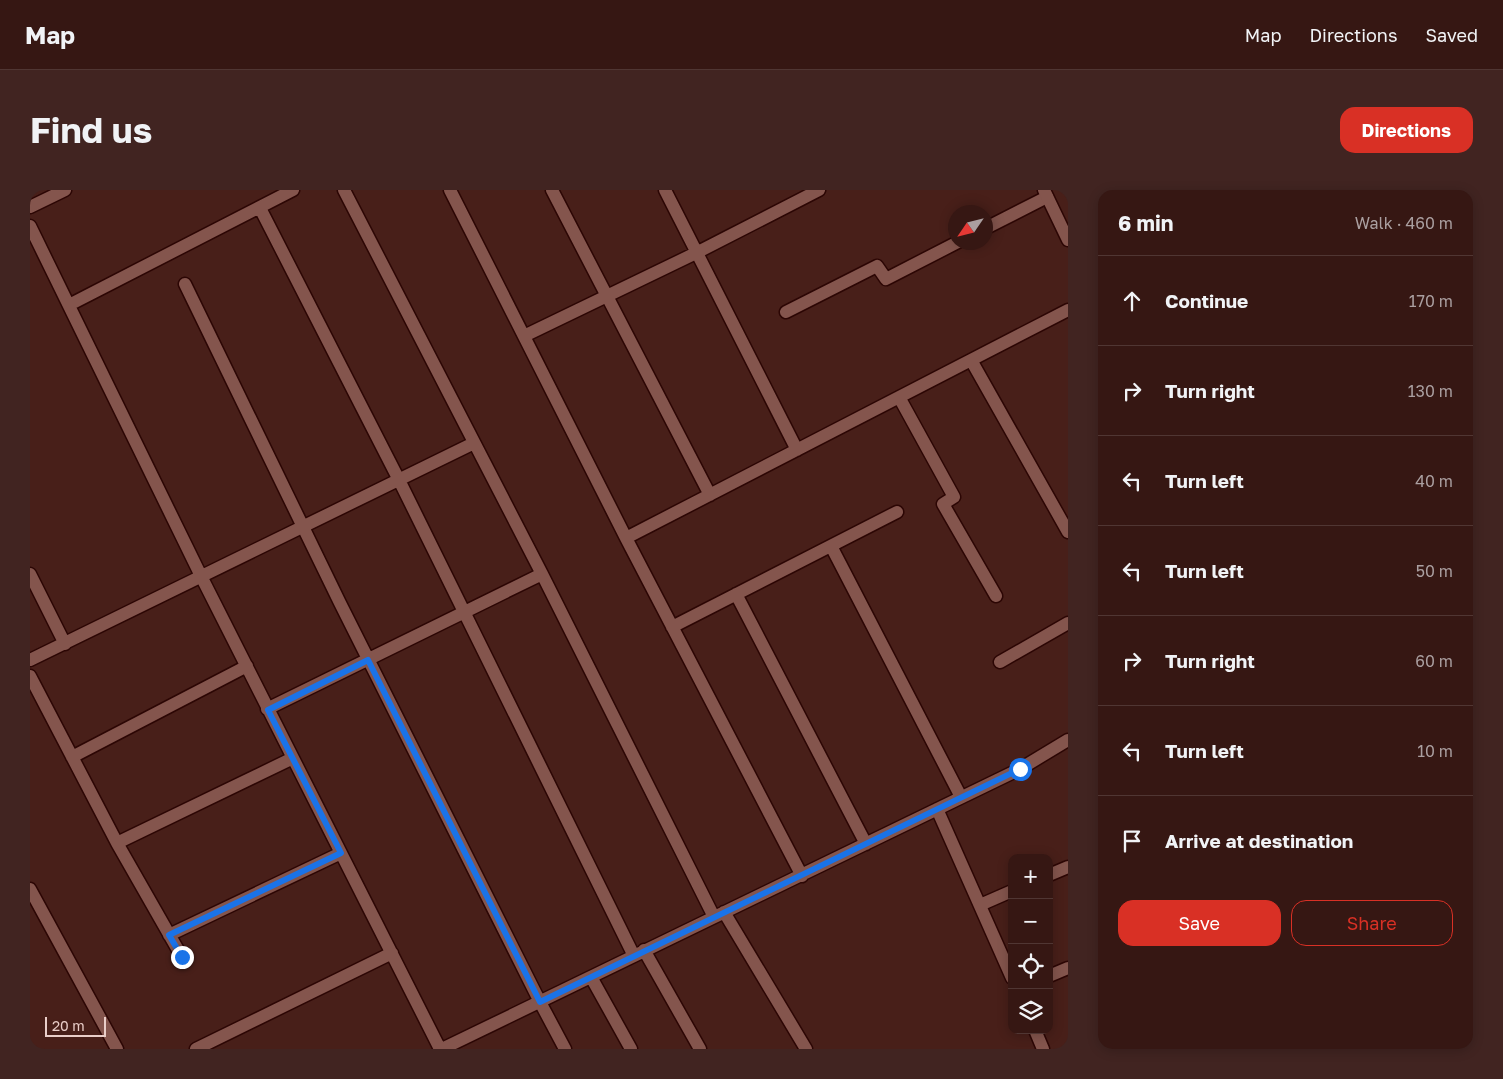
<!DOCTYPE html>
<html lang="en">
<head>
<meta charset="utf-8">
<style>
	body { margin:0; font-family:"Golos Text",sans-serif; background:#412421; color:#f1f3f6 }
	.controls { position:absolute; right:15px; bottom:15px; display:grid; overflow:hidden; border-radius:10px; box-shadow:0 2px 12px #0003 }
	.controls button { width:45px; height:45px; display:grid; place-items:center; padding:0; border:0; border-bottom:1px solid #503633; background:#361713; color:#f1f3f6; font:25px sans-serif }
	.compass { position:absolute; left:918px; top:15px; width:45px; height:45px; border-radius:50%; background:#361713; box-shadow:0 2px 12px #0003; rotate:235deg }
	.scale { position:absolute; left:15px; bottom:12px; width:61px; box-sizing:border-box; padding-left:5px; border:2px solid #eacec9; border-top:0; font-size:14px; line-height:18px; white-space:nowrap; color:#eacec9; -webkit-text-stroke:4px #481f19; paint-order:stroke }
	.stop { position:absolute; width:15px; height:15px; margin:-11px; border:4px solid #1a73e8; border-radius:50%; background:#fff }
	.stop.end { background:#1a73e8; border-color:#fff; box-shadow:0 1px 5px #0008 }
	.list { margin:0; padding:0; list-style:none }
	h2 { display:flex; justify-content:space-between; align-items:center; height:65px; margin:0; padding:0 20px; font-size:21px }
	h2 small { font-size:16px; font-weight:400; color:#aa9fa0 }
	.list li { display:grid; grid-template-columns:32px 1fr auto; gap:15px; align-items:center; box-sizing:border-box; height:90px; padding:0 20px; border-top:1px solid #503633 }
	.list b { display:block; font-size:19px; white-space:nowrap }
	.list em { font-size:16px; font-style:normal; color:#aa9fa0 }
	.actions { display:flex; gap:10px; padding:15px 20px }
	.actions a { flex:1; padding:11px 0; border:1px solid #d93025; border-radius:15px; text-align:center; font-size:18px; color:#d93025 }
	.actions .main { background:#d93025; color:#fff }
	.icon { flex:none; width:28px; height:28px; fill:none; stroke:currentColor; stroke-width:2; stroke-linecap:round; stroke-linejoin:round }
	.map { position:relative; flex:none; width:1038px; height:859px; overflow:hidden; border-radius:15px }
	header { display:flex; align-items:center; gap:30px; box-sizing:border-box; height:70px; padding:0 25px; background:#361713; border-bottom:1px solid #503633 }
	header strong { font-size:24px }
	nav { display:flex; gap:28px; margin-inline-start:auto; font-size:18px }
	.intro { display:flex; align-items:center; justify-content:space-between; box-sizing:border-box; height:120px; padding:0 30px }
	h1 { margin:0; font-size:35px }
	.button { padding:12px 22px; border-radius:15px; background:#d93025; color:#fff; font-size:18px; font-weight:700 }
	main { display:flex; gap:30px; padding:0 30px }
	aside { flex:1; background:#361713; border-radius:15px; box-shadow:0 2px 12px #0003 }
	.map>svg:first-child { display:block }
	.lines { fill:none; stroke-linecap:round; stroke-linejoin:round }
	.minor-casing { stroke:#2c0604; stroke-width:15 }
	.tertiary-casing { stroke:#2c0604; stroke-width:15 }
	.minor { stroke:#84554d; stroke-width:12 }
	.tertiary { stroke:#84554d; stroke-width:12 }
	.route { stroke:#1a73e8; stroke-width:6 }
</style>
</head>
<body>
<header>
<strong>Map</strong>
<nav><a>Map</a><a>Directions</a><a>Saved</a></nav>
</header>
<div class="intro"><h1>Find us</h1><a class="button">Directions</a></div>
<main>
<div class="map">
<svg width="1038" height="859" viewBox="0 0 1038 859">
	<rect width="100%" height="100%" fill="#481f19"/>
	<g class="lines">
		<!-- minor casing -->
		<g class="minor-casing">
			<path id="minor" d="M314,0L512,384L684,727
				M420,0L596,348L772,686
				M522,0L680,305
				M635,0L767,260
				M0,17L35,0
				M230,18L369,290L604,766
				M0,36L171,386L410,859
				M956,38L1017,7
				M155,94L310,413L510,812L535,859
				M39,115L263,0
				M756,122L847,76L856,89L928,52
				M494,146L668,62L789,0
				M941,170L1038,342
				M869,207L924,307L913,314L966,406
				M596,348L1038,120
				M801,356L931,607
				M0,384L35,454
				M706,404L836,654
				M642,437L867,322
				M0,470L444,253
				M970,472L1038,433
				M0,486L87,653L152,767
				M237,519L512,384
				M42,567L217,476
				M907,619L982,788
				M87,653L263,568
				M1019,685L1038,677
				M0,699L87,859
				M950,715L982,701
				M694,722L776,859
				M139,745L311,663
				M614,760L670,859
				M1019,786L1038,778
				M561,787L601,859
				M1005,840L1013,859
				M166,859L362,763
				M412,859L990,579L1038,550"/>
		</g>
		<!-- tertiary casing -->
		<g class="tertiary-casing">
			<path id="tertiary" d="M1014,0L1038,50"/>
		</g>
		<!-- minor -->
		<use href="#minor" class="minor"/>
		<!-- tertiary -->
		<use href="#tertiary" class="tertiary"/>
	</g>
	<g class="lines">
		<!-- route -->
		<path class="route" d="M152,767L139,745L311,663L238,520L338,470L510,812L990,579"/>
	</g>
</svg>
<div class="controls">
<button>+</button>
<button>−</button>
<button><svg class="icon" aria-label="locate" viewBox="0 0 24 24"><circle cx="12" cy="12" r="6"/><path d="M12 2v4M12 18v4M2 12h4M18 12h4"/></svg></button>
<button><svg class="icon" aria-label="layers" viewBox="0 0 24 24"><path d="M12 4l9 5-9 5-9-5zM3 14l9 5 9-5"/></svg></button>
</div>
<svg class="compass" viewBox="-18 -18 36 36"><path d="M0-13l5 13h-10z" fill="#e53935"/><path d="M0 13l5-13h-10z" fill="#aa9fa0"/></svg>
<div class="scale">20 m</div>
<div class="stop" style="left:990px;top:579px"></div>
<div class="stop end" style="left:152px;top:767px"></div>
</div>
<aside>
<h2>6 min<small>Walk · 460 m</small></h2>
<ul class="list">
<li><svg class="icon" aria-label="ahead" viewBox="0 0 24 24"><path d="M12 20V5M6 11l6-6 6 6"/></svg><div><b>Continue</b></div><em>170 m</em></li>
<li><svg class="icon" aria-label="right" viewBox="0 0 24 24"><path d="M7 20v-9h11M14 6l5 5-5 5"/></svg><div><b>Turn right</b></div><em>130 m</em></li>
<li><svg class="icon" aria-label="left" viewBox="0 0 24 24"><path d="M17 20v-9H6M10 6l-5 5 5 5"/></svg><div><b>Turn left</b></div><em>40 m</em></li>
<li><svg class="icon" aria-label="left" viewBox="0 0 24 24"><path d="M17 20v-9H6M10 6l-5 5 5 5"/></svg><div><b>Turn left</b></div><em>50 m</em></li>
<li><svg class="icon" aria-label="right" viewBox="0 0 24 24"><path d="M7 20v-9h11M14 6l5 5-5 5"/></svg><div><b>Turn right</b></div><em>60 m</em></li>
<li><svg class="icon" aria-label="left" viewBox="0 0 24 24"><path d="M17 20v-9H6M10 6l-5 5 5 5"/></svg><div><b>Turn left</b></div><em>10 m</em></li>
<li><svg class="icon" aria-label="arrive" viewBox="0 0 24 24"><path d="M6 21V4h12l-3 4 3 4H6"/></svg><div><b>Arrive at destination</b></div></li>
</ul>
<div class="actions"><a class="main">Save</a><a>Share</a></div>
</aside>
</main>
</body>
</html>
